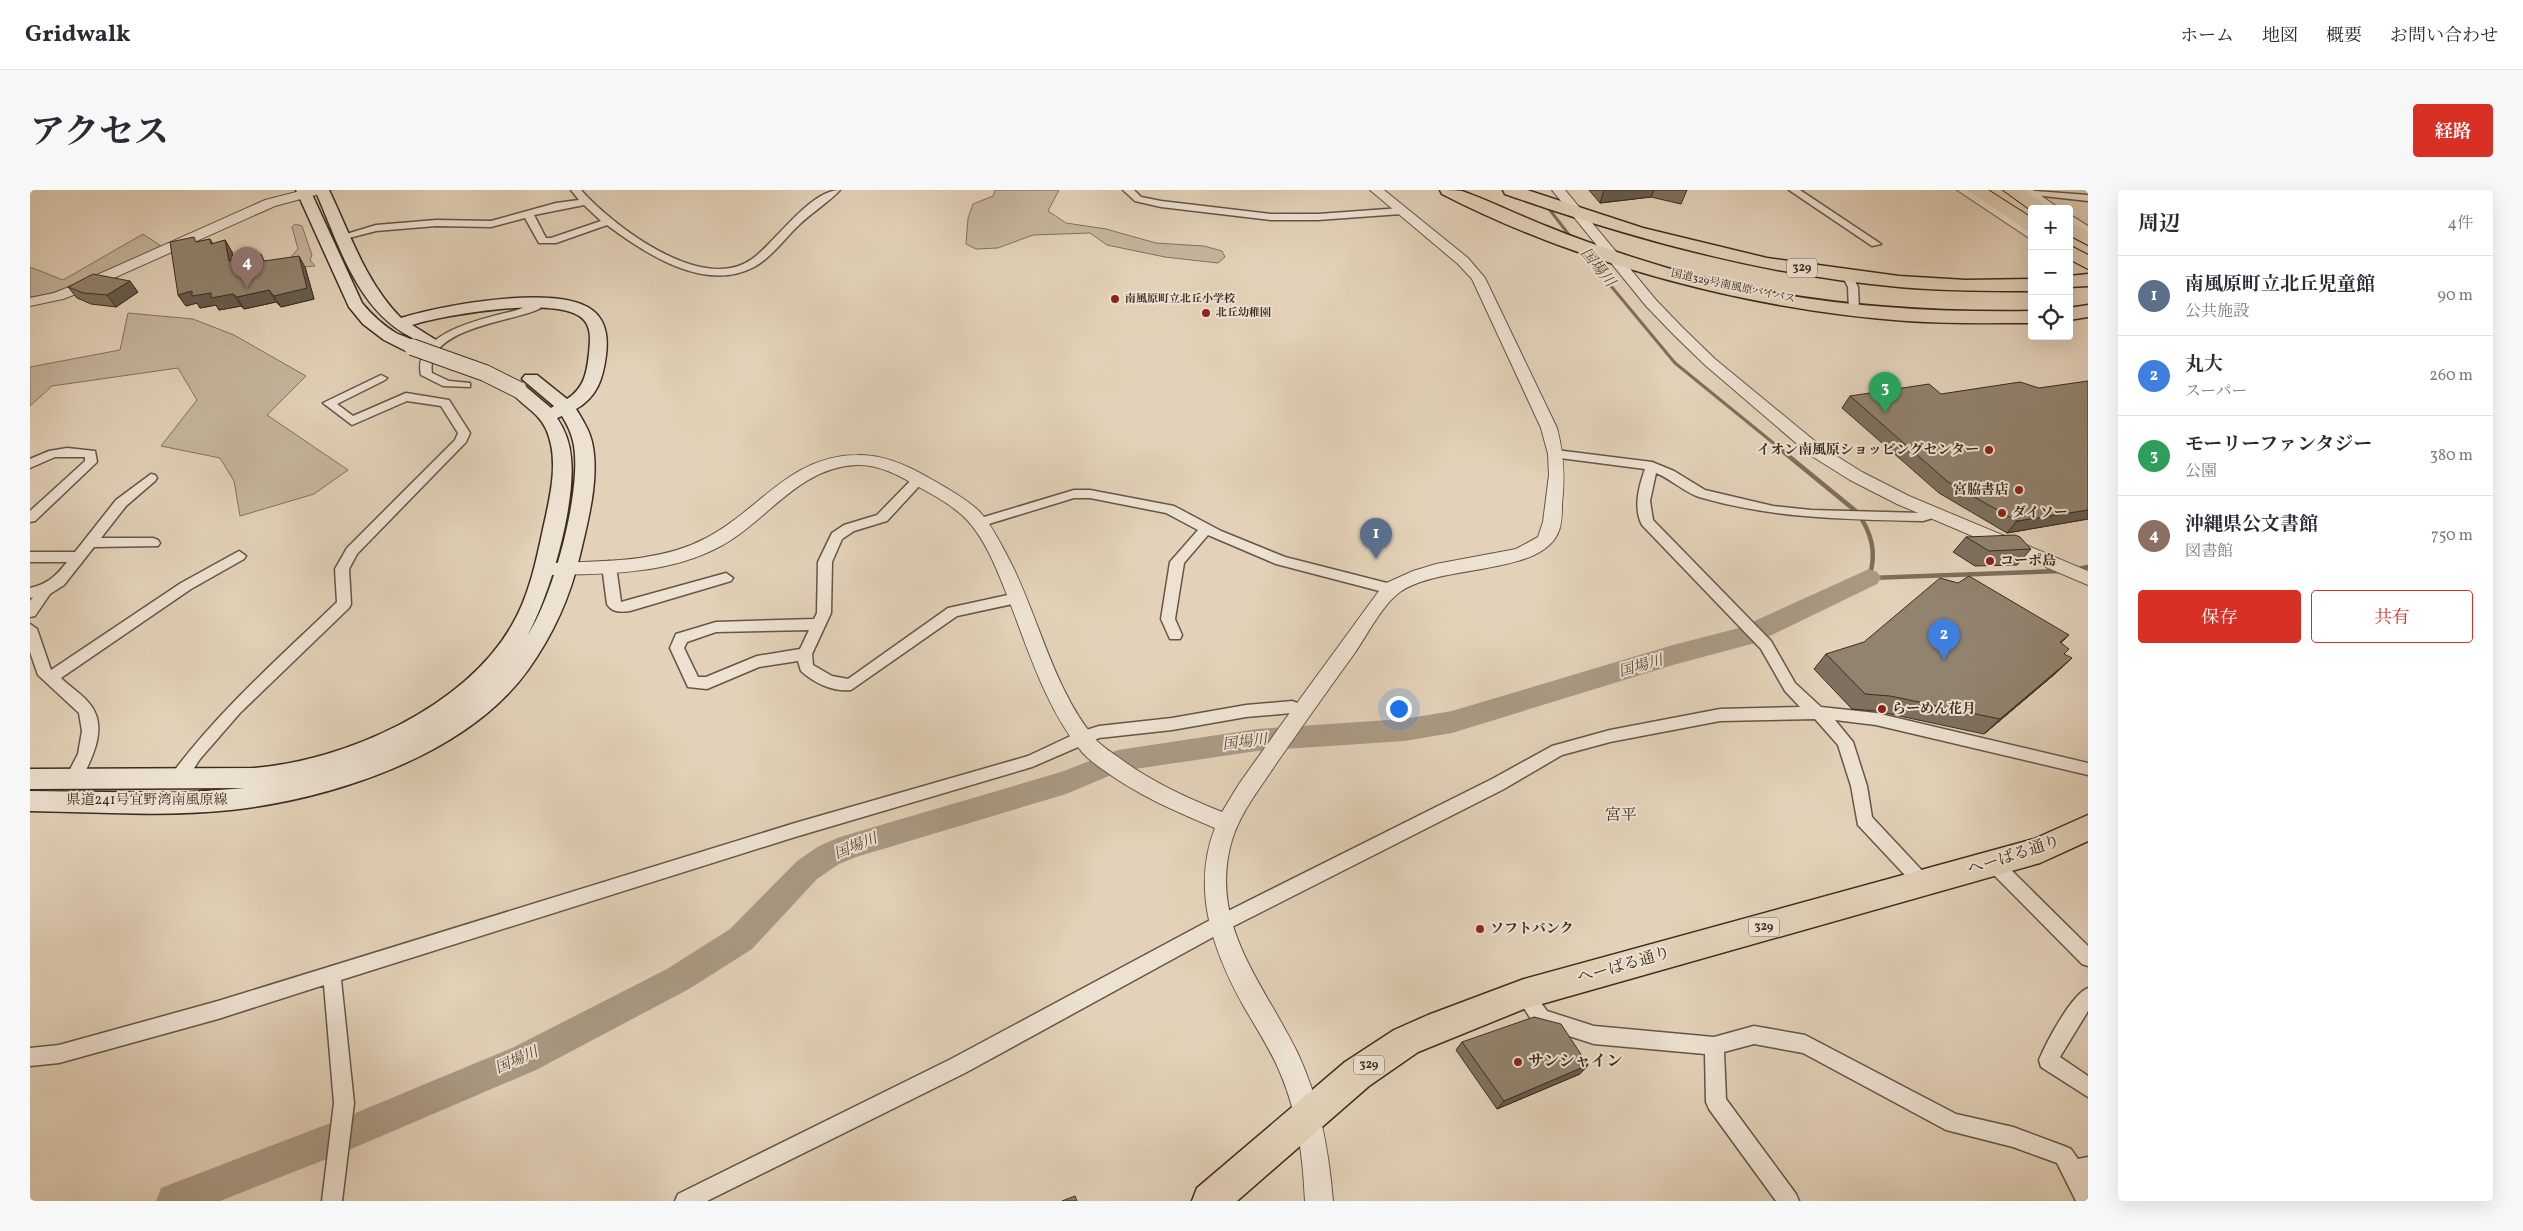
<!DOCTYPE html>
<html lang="ja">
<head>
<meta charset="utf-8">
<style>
	body { margin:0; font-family:Vollkorn,"Noto Serif JP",serif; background:#f7f7f7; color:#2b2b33 }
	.controls { position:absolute; right:15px; top:15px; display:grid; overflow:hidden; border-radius:5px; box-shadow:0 5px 20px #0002 }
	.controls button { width:45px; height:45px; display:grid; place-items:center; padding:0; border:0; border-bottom:1px solid #e1e1e2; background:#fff; color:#2b2b33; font:25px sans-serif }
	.you { position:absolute; left:1368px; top:518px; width:18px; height:18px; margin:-12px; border:4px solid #fff; border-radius:50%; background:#1a73e8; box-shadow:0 0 0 8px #1a73e833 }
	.badge { display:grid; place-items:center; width:32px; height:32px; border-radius:50%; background:#d93025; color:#fff; font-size:16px; font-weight:700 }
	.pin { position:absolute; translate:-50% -41px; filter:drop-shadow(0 1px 2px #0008) }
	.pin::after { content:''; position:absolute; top:26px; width:18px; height:15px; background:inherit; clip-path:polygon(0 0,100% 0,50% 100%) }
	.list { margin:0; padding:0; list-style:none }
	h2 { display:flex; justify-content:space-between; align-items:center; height:65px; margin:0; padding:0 20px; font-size:21px }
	h2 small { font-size:16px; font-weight:400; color:#7c7c81 }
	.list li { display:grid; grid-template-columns:32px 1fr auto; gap:15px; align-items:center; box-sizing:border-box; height:80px; padding:0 20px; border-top:1px solid #e1e1e2 }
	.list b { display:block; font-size:19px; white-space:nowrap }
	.list p { margin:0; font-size:16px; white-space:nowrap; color:#7c7c81 }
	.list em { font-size:16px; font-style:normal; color:#7c7c81 }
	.actions { display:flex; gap:10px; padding:15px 20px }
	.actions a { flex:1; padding:11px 0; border:1px solid #d93025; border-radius:5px; text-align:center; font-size:18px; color:#d93025 }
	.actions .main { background:#d93025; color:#fff }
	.icon { flex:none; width:28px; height:28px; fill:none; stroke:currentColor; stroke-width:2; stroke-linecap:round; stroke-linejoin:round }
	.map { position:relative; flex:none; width:2058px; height:1011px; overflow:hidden; border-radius:5px }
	header { display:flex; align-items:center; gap:30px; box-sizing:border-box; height:70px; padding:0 25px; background:#fff; border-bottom:1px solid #e1e1e2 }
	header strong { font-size:24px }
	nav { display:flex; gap:28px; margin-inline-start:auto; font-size:18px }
	.intro { display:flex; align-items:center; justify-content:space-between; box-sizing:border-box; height:120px; padding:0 30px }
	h1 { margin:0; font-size:35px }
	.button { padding:12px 22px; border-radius:5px; background:#d93025; color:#fff; font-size:18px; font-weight:700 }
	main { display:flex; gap:30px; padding:0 30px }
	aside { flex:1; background:#fff; border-radius:5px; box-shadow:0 5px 20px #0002 }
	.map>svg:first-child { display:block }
	.green { fill:#c6b69f; stroke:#80725f }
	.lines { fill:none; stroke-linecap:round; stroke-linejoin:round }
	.stream-far1 { stroke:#7e6e5c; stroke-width:3 }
	.stream { stroke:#7e6e5c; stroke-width:4.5 }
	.river { fill:#aa9a85; fill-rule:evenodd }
	.minor-casing { stroke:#655646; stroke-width:3 }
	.tertiary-casing { stroke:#655646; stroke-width:2 }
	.secondary-casing { stroke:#3b2d1f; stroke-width:3 }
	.trunk-casing { stroke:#3b2d1f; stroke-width:3 }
	.motorway-casing { stroke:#3b2d1f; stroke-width:2 }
	.minor { fill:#ede2d2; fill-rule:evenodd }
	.tertiary { fill:#ede2d2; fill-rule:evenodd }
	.secondary { fill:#ede2d2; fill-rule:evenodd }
	.trunk { fill:#e3d2b9; fill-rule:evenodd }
	.motorway { fill:#e3d2b9; fill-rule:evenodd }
	.secondary-bridge-casing { stroke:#3b2d1f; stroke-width:18; stroke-linecap:butt }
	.secondary-bridge { stroke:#ede2d2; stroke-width:16 }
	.wall { fill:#7e715f; stroke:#3b2d1f }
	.shaded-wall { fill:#665c4e; stroke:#3b2d1f }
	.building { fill:#92836f; stroke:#3b2d1f }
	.poi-dot { fill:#8f2418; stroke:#ede2d2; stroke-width:2 }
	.labels { text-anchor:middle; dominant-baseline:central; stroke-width:4; stroke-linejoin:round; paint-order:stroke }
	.far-street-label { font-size:11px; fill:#3b2d1f; stroke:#ede2d2 }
	.far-poi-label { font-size:11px; font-weight:bold; fill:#3b2d1f; stroke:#ede2d2; text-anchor:start }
	.shield { fill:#ede2d2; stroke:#706355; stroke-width:1 }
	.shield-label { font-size:12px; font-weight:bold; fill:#3b2d1f }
	.poi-label { font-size:14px; font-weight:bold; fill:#3b2d1f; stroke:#ede2d2; text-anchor:start }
	.street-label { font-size:14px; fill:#3b2d1f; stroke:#ede2d2 }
	.water-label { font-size:15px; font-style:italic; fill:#574838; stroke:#ede2d2 }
	.quarter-label { font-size:16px; fill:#3b2d1f; stroke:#ede2d2 }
	.near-street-label { font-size:16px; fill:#3b2d1f; stroke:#ede2d2 }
	.near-poi-label { font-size:16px; font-weight:bold; fill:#3b2d1f; stroke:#ede2d2; text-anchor:start }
</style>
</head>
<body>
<header>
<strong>Gridwalk</strong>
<nav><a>ホーム</a><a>地図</a><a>概要</a><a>お問い合わせ</a></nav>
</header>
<div class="intro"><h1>アクセス</h1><a class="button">経路</a></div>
<main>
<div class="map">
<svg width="2058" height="1011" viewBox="0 0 2058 1011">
	<rect width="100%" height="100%" fill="#e3d2b9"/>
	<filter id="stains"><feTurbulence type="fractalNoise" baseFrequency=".004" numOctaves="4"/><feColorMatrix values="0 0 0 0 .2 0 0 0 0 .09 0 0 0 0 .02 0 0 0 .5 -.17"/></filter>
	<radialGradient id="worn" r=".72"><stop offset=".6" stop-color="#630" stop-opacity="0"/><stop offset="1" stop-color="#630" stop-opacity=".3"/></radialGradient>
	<!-- green -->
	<path class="green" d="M965,0H1029L1018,21L1036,33L1076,39L1126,53L1174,56L1192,61L1195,67L1188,73L1135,67L1077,55L1060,43L1003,45L968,58L946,59L936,54L938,28L943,14L963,6Z
		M265,34L272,36L282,65L280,70L285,76L263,78L258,70L268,59L262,37Z
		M113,44L131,56C91,74 43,102 0,107V77L33,90Z
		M98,123L163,129L204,145L276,186L237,225L318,280L284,304L210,326L204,291L190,268L131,256L167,210L148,178L22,196L0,216V177L90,160Z"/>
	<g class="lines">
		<!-- stream-far1 -->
		<path class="stream-far1" d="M1516,15L1543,50
			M1551,60L1645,173L1747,256"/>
		<!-- stream -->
		<path class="stream" d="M1745,255L1827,322C1842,343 1847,363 1839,388L2032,381
			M2047,379L2058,377"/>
		<!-- river -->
		<path class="river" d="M1839,379L1847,382L1851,388L1847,394L1725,453L1643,475L1422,543L1374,551L1227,561L1091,581L1036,604L826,667L809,674L787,689L722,759L659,799L506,880L312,963L190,1011H126L131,998L311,929L482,858L637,779L700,739L767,671L789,656L810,647L1031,582L1088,560L1227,539L1374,529L1422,521L1643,455L1709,438Z"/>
		<!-- minor casing -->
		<g class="minor-casing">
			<path id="minor" d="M541,0H551C582,35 672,105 722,69C746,52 780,0 810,0C798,13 782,22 769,35C755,48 742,67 724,77C675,103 616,64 577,35L526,53H509L495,28L461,37L406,36L346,41L315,49L310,46L346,35L406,30L461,31L526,13L549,10ZM554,15L571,31L521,48H516L504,25Z
				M1093,0H1104L1111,7L1131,11L1241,24H1288L1371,18L1376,21L1371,24L1288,30H1241L1131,17L1105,11Z
				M1759,0H1770L1851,54L1842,56Z
				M1991,0L2058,5V11L1995,4Z
				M1817,82L1821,83L1828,97L1829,120L1824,123L1819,120L1818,97L1812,85Z
				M512,109L517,112L509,119C482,132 394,138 402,183L419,191L440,193V197L413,196L391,185C381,141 459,128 487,120C496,117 504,111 512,109Z
				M351,185L357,188L355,190L307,214L323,226L376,203L419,210L440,243L436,252L327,364L319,379L321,414L319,418L210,523L170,569L153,595L147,597L141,595L139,590L141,585C189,520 249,468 307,412L305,379L317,358L425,250L428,243L411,216L377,211L322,235L293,213Z
				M37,258L65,261L67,272L5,331L0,332V321L55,271V267H25L0,278V269L19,261Z
				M1526,260L1622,272L1644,281L1675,300L1743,316L1781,320L1892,323L1904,319L1909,320L1911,323L1909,326L1893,331C1815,329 1745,329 1669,307C1654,302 1641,289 1626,283L1620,311L1623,330L1741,451L1765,493L1791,517L1846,523L2058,573V585L1846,535L1805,530L1823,552L1837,596L1842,627L1899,688L1902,693L1899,698L1893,701L1887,698L1828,635L1821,596L1808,555L1785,529L1690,531L1580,552L1532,565L1474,599L1196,740L935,883L677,1011H645L648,1004L921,869L1184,728L1462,589L1522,556L1580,540L1690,519L1770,517L1755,501L1731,459L1612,335C1603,318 1609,296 1615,279L1522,267L1520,264L1522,261Z
				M121,284L125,285L127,288L125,291L96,316L71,348H123L128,350L130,353L128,356L64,357L34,395L20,404L5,426L0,427V411L3,407L0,408V398C18,394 26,386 37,372H0V362H45L86,310Z
				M889,285L893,286L895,289L893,292L857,331L824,341L812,349L802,372L801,423L782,464L783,475L802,486L818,489L918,418L987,403L994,408L992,412L927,426L821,500C803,502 784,493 771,481L768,471L729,477L677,499L658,497L640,458L646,444L686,432L784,429L787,423L788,372L802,343L814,335L847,325L885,286ZM779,440L770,459L727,466L676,487H668L654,458L657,452L686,442Z
				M1044,300H1060L1144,316L1191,341L1255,367L1361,394L1368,399L1361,404L1246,374L1178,345L1154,373L1145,429L1152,445L1150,449H1140L1131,429L1140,372L1168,340L1136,323L1060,308H1044L949,337L942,333L944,330Z
				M209,361L216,366L214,369L161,399L31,488C40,497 55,506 62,517C78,541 60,572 49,594L43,596L37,594L35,589L48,564L52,541L49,523L8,485L0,462V434L7,439L21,480L151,393Z
				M579,371L586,376L591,412L696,383L703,388L701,391L600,421C591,422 582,423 577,414L572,376Z
				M1262,511L1276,516L1279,520L1276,524L1271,526L1262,523L1216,527L1142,540L1069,548L1002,577L765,647L311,790L324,913L312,1011H292L304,913L294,795L188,829L29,873L0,876V858L29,855L188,811L765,633L998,566L1047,543L1069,536L1142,528L1216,515Z
				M1964,667L1970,669L2058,756V776L2052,774L1958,679L1956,674L1958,669Z
				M1494,795L1500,798L1517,821L1564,836L1684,847L1724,836L1775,845L1926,924L1983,937L2034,956L2041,959L2048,969L2058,967V1011H2046L2027,973L1983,957L1916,940L1773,863L1724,854L1694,862L1696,909L1766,1004L1769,1011H1746L1679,919L1676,912L1675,864L1564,854L1511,837L1504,834L1485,804L1488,798Z
				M2058,798V821L2030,867L2058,886V907L2011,877L2009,870C2016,853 2041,805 2058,798Z"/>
		</g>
		<!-- tertiary casing -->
		<g class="tertiary-casing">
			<path id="tertiary" d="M274,0H295L293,3L245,16L59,99L33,109L0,116V108L24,103L49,93L235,10Z
				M1340,0H1354L1438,68L1455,88L1527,238C1534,265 1535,287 1532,314C1532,323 1532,335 1528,343C1509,386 1410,374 1370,402C1352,415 1336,447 1324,464C1298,500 1273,535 1248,571C1231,597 1211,621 1202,650C1177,735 1236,796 1269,866C1290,912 1299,961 1303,1011H1275C1273,968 1268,925 1251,885C1241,860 1226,838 1213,815C1183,761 1161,699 1185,638C1145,621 1107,605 1072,579C1065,574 1058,569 1052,562C1014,516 997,455 975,400C966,377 955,350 938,331C924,316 905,306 887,296C869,285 848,274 826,275C767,278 737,332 689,357C638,384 577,384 521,385L515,384L512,379L515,374L521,373C572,371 629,373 676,348C730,320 759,266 827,265C853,264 879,276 901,289C918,299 935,308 949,321C962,335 972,356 981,373C1010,431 1024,501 1067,551C1073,557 1081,562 1088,567C1120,591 1155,607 1192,622L1209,594L1251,535L1354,394L1383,381L1406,374L1486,359L1508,347L1513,332L1519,285L1518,264L1511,238L1442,89L1428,74Z
				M1522,0H1535L1626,110L1654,139L1685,169L1792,257L1832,282L1879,306L2058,381V395L1867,314L1820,290L1780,265L1675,175L1644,145L1616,116Z
				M1927,0H1942L2002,40V50Z
				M1988,0H2003L2030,19H2015Z
				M2039,24L2058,36V46L2039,34Z"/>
		</g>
		<!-- secondary casing -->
		<g class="secondary-casing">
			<path id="secondary" d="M266,0H280L332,113C342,125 353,135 366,143C374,147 385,149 390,157L388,161H376L354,150L333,134L319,117Z
				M285,0H299C320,44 336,93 371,128C411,115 528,94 562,120C577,131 578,149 576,165C573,189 567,207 546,219C552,229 559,239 562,252C570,287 558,331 550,365C540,408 523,445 498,480C436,566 301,609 201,620C134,627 67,622 0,621V601L150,603L215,598L0,599V579L223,578C314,571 435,518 482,435C499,406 506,372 513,339C520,307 530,270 516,239C508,221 490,215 480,200L483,196H495L521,218L524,216L492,189L495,185H507L537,209C554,198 557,183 559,163C560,153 562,139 554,130C532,104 413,125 382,135L406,150L404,154C394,156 387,151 379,146C326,118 308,52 285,0ZM532,226C537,234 541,242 543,251C554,295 523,408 497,446C520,406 546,314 541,268C540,253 535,240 527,228Z"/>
		</g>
		<!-- trunk casing -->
		<g class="trunk-casing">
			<path id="trunk" d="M1410,0C1417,0 1426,0 1432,1C1460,11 1488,25 1516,36C1555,52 1594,65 1634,77C1754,113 1878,123 2002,121V133C1960,133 1918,134 1877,131C1722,120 1550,75 1412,4Z
				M1473,0H1497L1613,38L1737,68L1869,86L1936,90L2002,89V101C1957,101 1913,101 1869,97C1734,85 1603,49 1475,4Z
				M2058,84V96L2039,97V86Z
				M2058,115V127L2039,130V118Z
				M2058,625V651L2010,673L1494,819L1388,862L1339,896L1207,1011H1162L1167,998L1315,872L1364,840L1398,825L1494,789L2004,649Z"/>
		</g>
		<!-- motorway casing -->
		<g class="motorway-casing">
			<path id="motorway" d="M1937,0H1958L2002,28V41L1996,40Z
				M1973,0H1994L2020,19H2002V21Z
				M2039,32L2058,41V55L2039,45Z
				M2039,55L2058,65V79L2039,69Z"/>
		</g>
		<!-- minor -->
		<use href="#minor" class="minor"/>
		<!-- tertiary -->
		<use href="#tertiary" class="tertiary"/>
		<!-- secondary -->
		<use href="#secondary" class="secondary"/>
		<!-- trunk -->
		<use href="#trunk" class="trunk"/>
		<!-- motorway -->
		<use href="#motorway" class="motorway"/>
		<!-- secondary-bridge casing -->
		<g class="secondary-bridge-casing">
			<path id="secondary-bridge" d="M382,157L455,183L489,200"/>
		</g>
		<!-- secondary-bridge -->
		<use href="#secondary-bridge" class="secondary-bridge"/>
	</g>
	<!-- wall -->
	<path class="wall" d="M1559,0H1657L1651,14L1621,7L1570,13Z
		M180,49L183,54L195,50L202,62L204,70L235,71L275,77L284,109L251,117L246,112L214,119L211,116L189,120L186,115L170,118L167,113L156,116L148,105L167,52Z
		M38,97L108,102L86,117L61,114L47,108Z
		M1820,206L2058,329L1977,343L1909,303L1812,218Z
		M1936,347L2001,359L1987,375L1945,376L1923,362Z
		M2039,445L2031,453L2034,464L2026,483L1954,544L1846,521L1822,519L1784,479L1796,464Z
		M1432,852L1558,875L1550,884L1467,919L1426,860Z"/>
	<!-- shaded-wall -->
	<path class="shaded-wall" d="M1574,0H1624L1621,7L1570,13Z
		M195,50L202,62L206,83L199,71Z
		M269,66L275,77L284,109L251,117L244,106Z
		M100,91L108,102L86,117L77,105Z
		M239,100L246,112L214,119L207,107Z
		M162,101L203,104L211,116L189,120L186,115L170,118L167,113L156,116L148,105Z
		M2058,320V329L1977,343L1987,331Z
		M2042,468L2026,483L1954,544L1970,529Z
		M1558,875L1550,884L1467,919L1474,911Z"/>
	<!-- building -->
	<path class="building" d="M164,47L166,52L180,49L181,54L195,50L199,71L231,64L234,71L269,66L277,98L244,106L239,100L207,107L203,104L181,108V103L162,106V101L148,105L140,52Z
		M63,84L100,91L77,105L53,103L38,97Z
		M2058,191V320L1987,331L1918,292L1820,206L1899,194L1911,204L1990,192L2009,198Z
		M1985,345L1990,347L2001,359L1959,361L1936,347Z
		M1939,386L2039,445L2030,452L2039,459L2034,464L2042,468L1970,529L1860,506L1835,504L1796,464L1834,452L1910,388L1928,393Z
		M1504,827L1531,834L1558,875L1474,911L1432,852Z
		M1045,1006L1047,1011H1032Z"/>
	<!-- markers -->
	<g class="poi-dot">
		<circle cx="1085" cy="109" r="5"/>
		<circle cx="1176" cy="123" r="5"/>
		<circle cx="1959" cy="260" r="5"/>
		<circle cx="1989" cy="300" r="5"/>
		<circle cx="1972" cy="323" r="5"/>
		<circle cx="1960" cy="371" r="5"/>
		<circle cx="1852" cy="519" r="5"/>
		<circle cx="1450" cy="739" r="5"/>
		<circle cx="1488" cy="872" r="5"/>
	</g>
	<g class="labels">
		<!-- far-street labels -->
		<g class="far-street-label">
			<text transform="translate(1703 97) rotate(12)">国道329号南風原バイパス</text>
		</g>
		<!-- far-poi labels -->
		<g class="far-poi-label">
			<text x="1095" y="109">南風原町立北丘小学校</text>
			<text x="1186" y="123">北丘幼稚園</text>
		</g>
		<!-- shield labels -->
		<g class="shield">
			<rect x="1757" y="68.5" width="30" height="19" rx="4"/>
			<rect x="1719" y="727.5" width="30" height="19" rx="4"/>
			<rect x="1324" y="865.5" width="30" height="19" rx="4"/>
		</g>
		<g class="shield-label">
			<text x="1772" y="78">329</text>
			<text x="1734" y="737">329</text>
			<text x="1339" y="875">329</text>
		</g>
		<!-- poi labels -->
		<g class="poi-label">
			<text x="1949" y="260" text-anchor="end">イオン南風原ショッピングセンター</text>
			<text x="1979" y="300" text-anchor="end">宮脇書店</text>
			<text x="1982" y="323">ダイソー</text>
			<text x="1970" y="371">コーポ島</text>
			<text x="1862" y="519">らーめん花月</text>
			<text x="1460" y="739">ソフトバンク</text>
		</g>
		<!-- street labels -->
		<g class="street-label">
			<text x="117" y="610">県道241号宜野湾南風原線</text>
		</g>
		<!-- water labels -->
		<g class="water-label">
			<text transform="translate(1567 78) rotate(51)">国場川</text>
			<text transform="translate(1611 477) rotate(-16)">国場川</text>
			<text transform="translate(1215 553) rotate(-7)">国場川</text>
			<text transform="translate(826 657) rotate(-22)">国場川</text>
			<text transform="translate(487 871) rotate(-24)">国場川</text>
		</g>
		<!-- quarter labels -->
		<g class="quarter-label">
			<text x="1591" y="626">宮平</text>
		</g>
		<!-- near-street labels -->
		<g class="near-street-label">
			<text transform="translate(1984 666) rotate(-18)">へーばる通り</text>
			<text transform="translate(1594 776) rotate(-16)">へーばる通り</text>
		</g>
		<!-- near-poi labels -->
		<g class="near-poi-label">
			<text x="1498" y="872">サンシャイン</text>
		</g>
	</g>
	<rect width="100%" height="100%" filter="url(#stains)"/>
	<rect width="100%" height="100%" fill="url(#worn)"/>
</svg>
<div class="controls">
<button>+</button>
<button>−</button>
<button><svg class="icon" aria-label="locate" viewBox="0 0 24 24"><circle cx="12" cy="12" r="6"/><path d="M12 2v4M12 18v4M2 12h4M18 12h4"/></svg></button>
</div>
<div class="you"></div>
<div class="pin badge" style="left:1346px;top:369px;background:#5c6f8a">1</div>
<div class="pin badge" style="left:1914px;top:470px;background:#3f7fe0">2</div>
<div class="pin badge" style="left:1855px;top:223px;background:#2e9e5b">3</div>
<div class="pin badge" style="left:217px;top:98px;background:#8d6e63">4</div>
</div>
<aside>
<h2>周辺<small>4件</small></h2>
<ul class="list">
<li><span class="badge" style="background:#5c6f8a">1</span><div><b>南風原町立北丘児童館</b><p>公共施設</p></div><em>90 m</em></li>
<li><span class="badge" style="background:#3f7fe0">2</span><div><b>丸大</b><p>スーパー</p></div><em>260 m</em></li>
<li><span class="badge" style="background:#2e9e5b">3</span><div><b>モーリーファンタジー</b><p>公園</p></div><em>380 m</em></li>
<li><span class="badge" style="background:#8d6e63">4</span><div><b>沖縄県公文書館</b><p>図書館</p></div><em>750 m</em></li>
</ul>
<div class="actions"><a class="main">保存</a><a>共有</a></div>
</aside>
</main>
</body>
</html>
